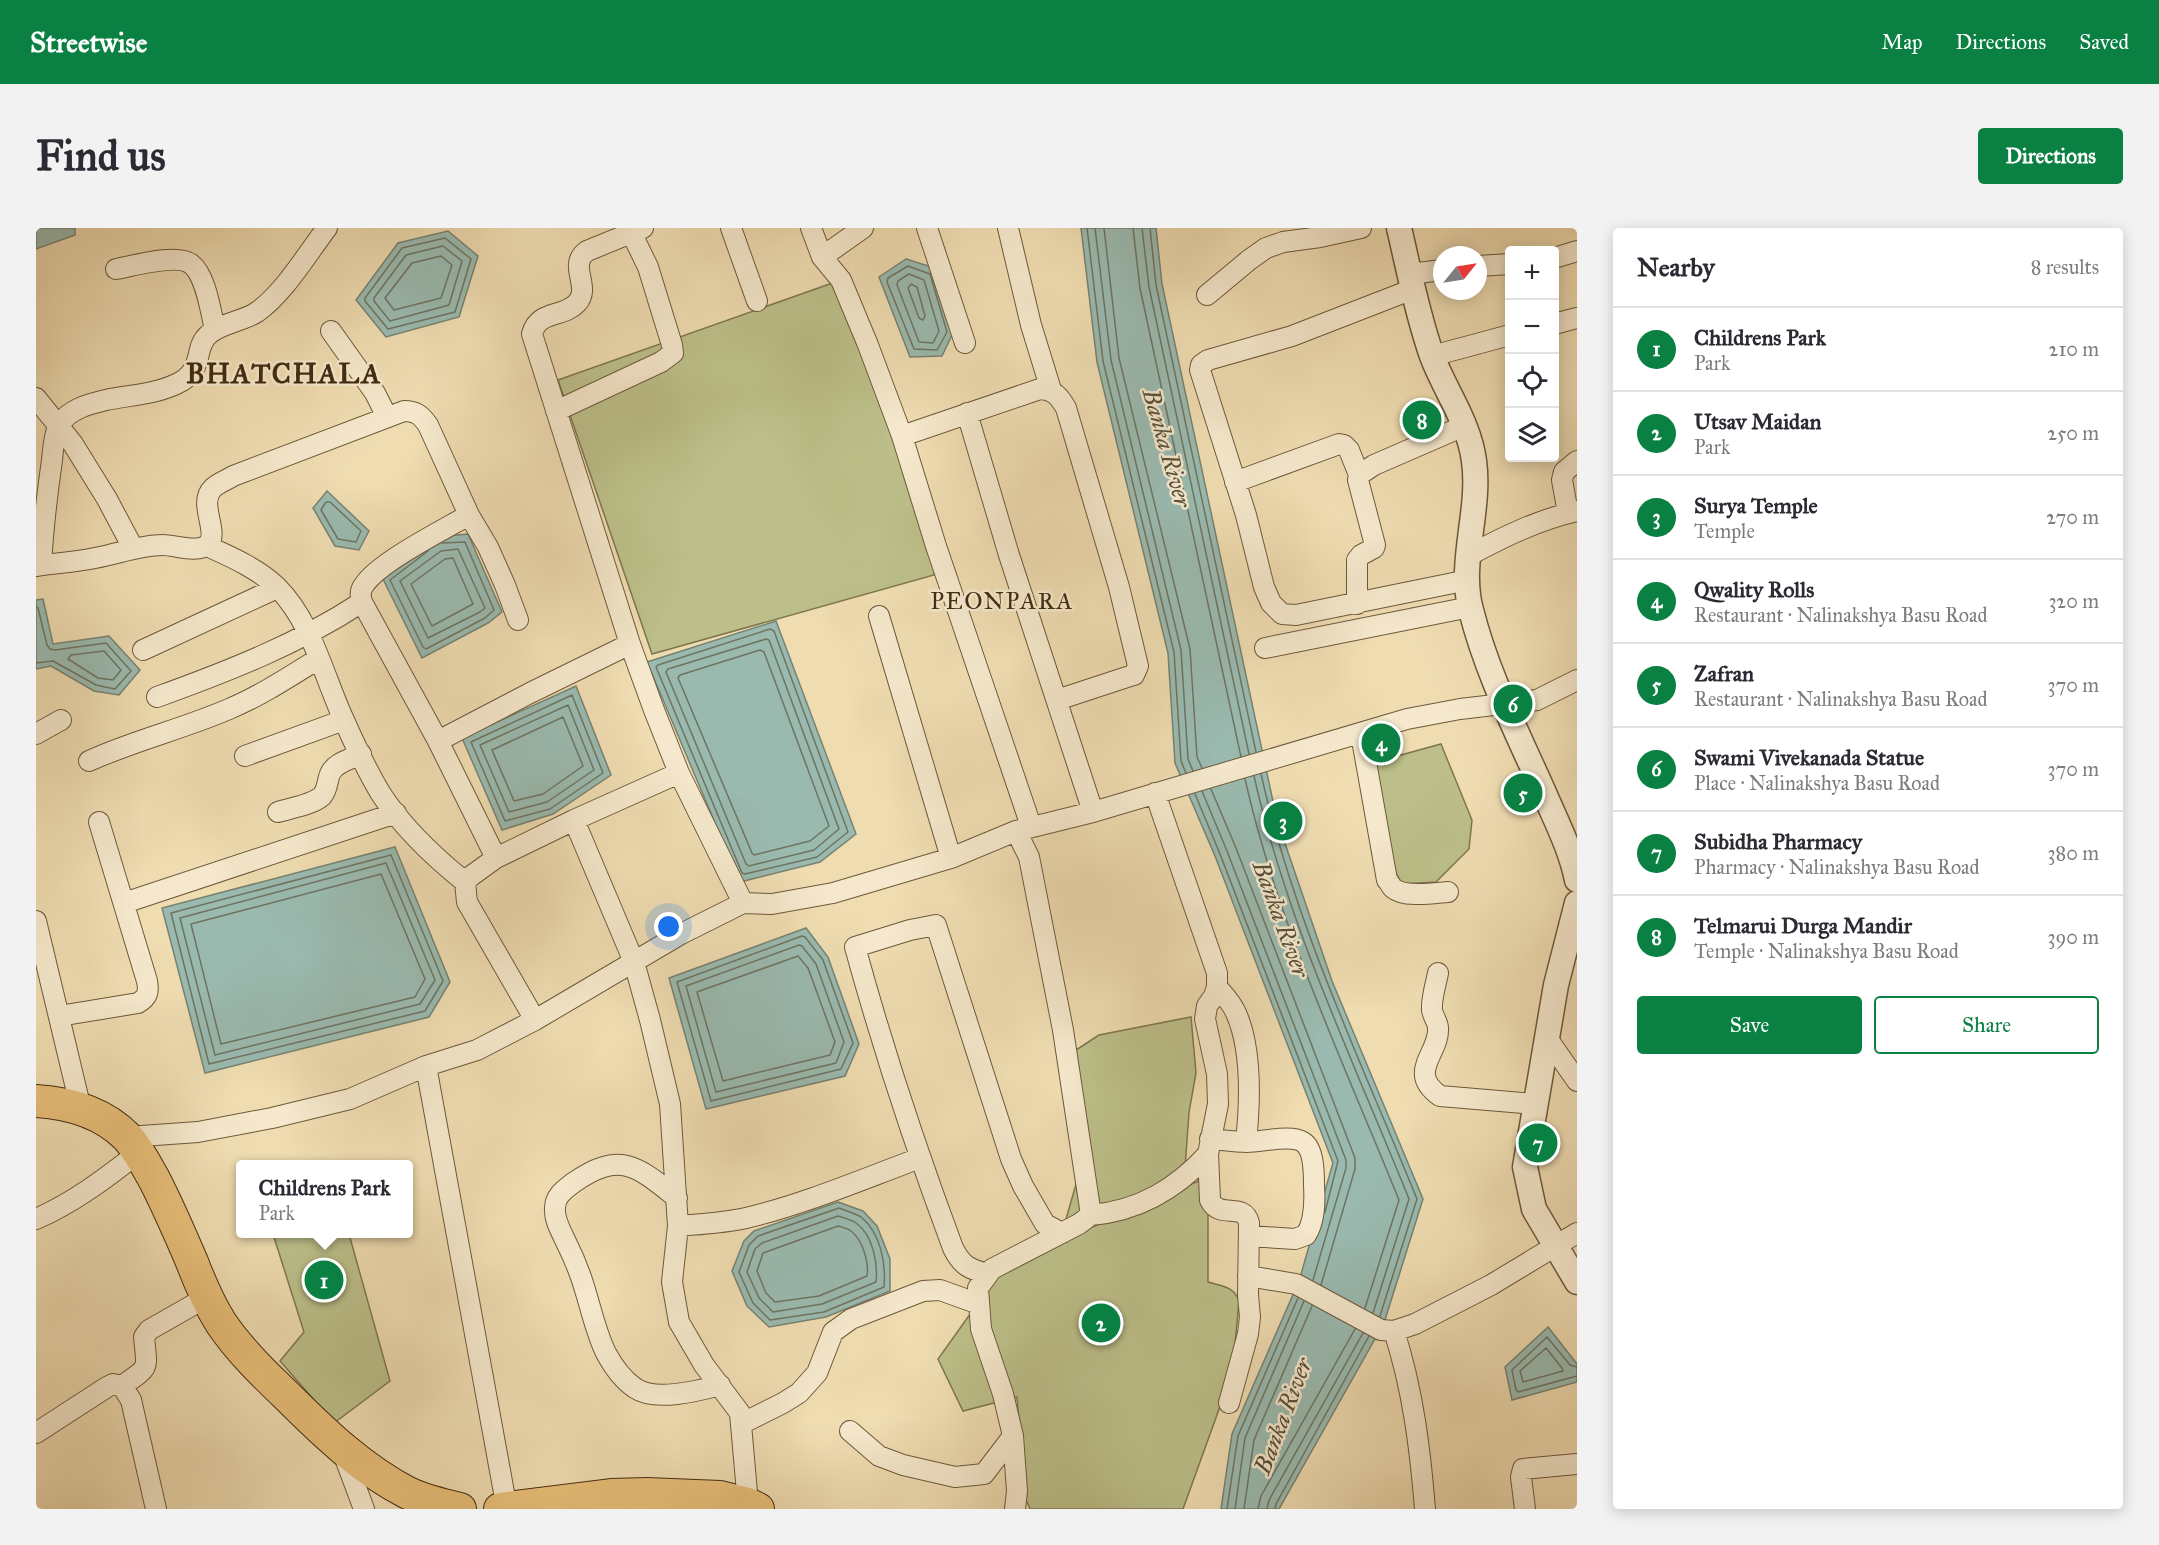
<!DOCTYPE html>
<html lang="en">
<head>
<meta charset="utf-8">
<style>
	body { margin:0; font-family:"IM FELL Great Primer",serif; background:#f2f2f3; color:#2b2b33 }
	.controls { position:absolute; right:18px; top:18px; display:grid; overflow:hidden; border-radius:6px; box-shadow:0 3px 15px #0003 }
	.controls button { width:54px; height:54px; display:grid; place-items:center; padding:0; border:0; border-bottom:2px solid #e1e1e2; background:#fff; color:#2b2b33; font:30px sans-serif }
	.compass { position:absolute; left:1397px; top:18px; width:54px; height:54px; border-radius:50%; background:#fff; box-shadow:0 3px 15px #0003; rotate:60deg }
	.you { position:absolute; left:633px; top:699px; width:21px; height:21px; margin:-15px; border:4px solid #fff; border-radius:50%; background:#1a73e8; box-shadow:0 0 0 9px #1a73e833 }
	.badge { display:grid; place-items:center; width:39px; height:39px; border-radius:50%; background:#0b8043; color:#fff; font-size:20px; font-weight:700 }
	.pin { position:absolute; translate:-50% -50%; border:3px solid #fff; box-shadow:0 2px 6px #0006 }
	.popup { position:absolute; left:200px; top:932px; width:177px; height:78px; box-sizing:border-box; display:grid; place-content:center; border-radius:6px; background:#fff; filter:drop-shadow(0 2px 4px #0005); font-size:20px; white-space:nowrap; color:#7c7c81 }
	.popup b { font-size:22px; color:#2b2b33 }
	.popup::after { content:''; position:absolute; left:50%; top:100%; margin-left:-12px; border:12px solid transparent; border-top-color:#fff }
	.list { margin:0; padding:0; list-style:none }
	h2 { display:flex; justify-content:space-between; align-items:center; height:78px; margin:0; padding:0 24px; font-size:26px }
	h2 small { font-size:20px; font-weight:400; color:#7c7c81 }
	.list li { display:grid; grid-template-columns:39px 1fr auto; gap:18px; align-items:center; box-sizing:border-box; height:84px; padding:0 24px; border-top:2px solid #e1e1e2 }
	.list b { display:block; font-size:22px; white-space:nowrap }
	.list p { margin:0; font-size:20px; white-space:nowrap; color:#7c7c81 }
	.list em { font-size:20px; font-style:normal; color:#7c7c81 }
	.actions { display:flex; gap:12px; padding:18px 24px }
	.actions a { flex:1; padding:14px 0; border:2px solid #0b8043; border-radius:6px; text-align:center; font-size:21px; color:#0b8043 }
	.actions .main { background:#0b8043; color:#fff }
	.icon { flex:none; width:33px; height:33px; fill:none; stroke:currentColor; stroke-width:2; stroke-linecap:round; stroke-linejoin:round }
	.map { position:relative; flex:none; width:1541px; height:1281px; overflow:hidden; border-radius:6px }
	header { display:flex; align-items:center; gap:36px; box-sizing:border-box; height:84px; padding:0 30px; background:#0b8043; color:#fff }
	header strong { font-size:28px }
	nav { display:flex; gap:33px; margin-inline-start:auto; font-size:21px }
	.intro { display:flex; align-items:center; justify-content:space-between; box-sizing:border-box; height:144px; padding:0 36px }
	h1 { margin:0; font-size:42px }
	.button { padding:15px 27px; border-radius:6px; background:#0b8043; color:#fff; font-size:21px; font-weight:700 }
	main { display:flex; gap:36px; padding:0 36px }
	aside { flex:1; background:#fff; border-radius:6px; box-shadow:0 3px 15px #0003 }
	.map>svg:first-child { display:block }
	.green { fill:#bcbf89; stroke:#7f764e; stroke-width:1.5 }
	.water { fill:#9abab0; stroke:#778271; stroke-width:1.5 }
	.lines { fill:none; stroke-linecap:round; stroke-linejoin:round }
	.shore { stroke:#6e7461; stroke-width:1.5 }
	.minor-casing { stroke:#6d593a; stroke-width:22 }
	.tertiary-casing { stroke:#6d593a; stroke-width:27 }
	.trunk-casing { stroke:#422d12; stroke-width:34 }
	.minor { stroke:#f5e8cc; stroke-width:20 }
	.tertiary { stroke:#f5e8cc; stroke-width:24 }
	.trunk { stroke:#e8be78; stroke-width:32 }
	.labels { text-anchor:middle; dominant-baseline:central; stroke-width:5; stroke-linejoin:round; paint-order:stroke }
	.water-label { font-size:24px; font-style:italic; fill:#58503a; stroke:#f5e8cc }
	.neighbourhood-label { font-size:24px; letter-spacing:1.5px; fill:#422d12; stroke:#f5e8cc }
	.district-label { font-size:28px; font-weight:bold; letter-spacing:1.5px; fill:#422d12; stroke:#f5e8cc }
</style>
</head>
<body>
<header>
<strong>Streetwise</strong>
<nav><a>Map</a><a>Directions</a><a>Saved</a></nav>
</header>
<div class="intro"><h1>Find us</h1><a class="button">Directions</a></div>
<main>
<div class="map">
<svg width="1541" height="1281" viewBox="0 0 1541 1281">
	<rect width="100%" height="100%" fill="#efdcb1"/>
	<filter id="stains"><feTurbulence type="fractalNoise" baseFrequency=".00333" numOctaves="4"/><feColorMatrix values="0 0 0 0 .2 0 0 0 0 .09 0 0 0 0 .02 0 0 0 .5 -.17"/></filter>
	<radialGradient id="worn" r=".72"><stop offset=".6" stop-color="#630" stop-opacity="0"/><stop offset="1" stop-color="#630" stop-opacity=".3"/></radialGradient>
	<!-- green -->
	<path class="green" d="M805,52L900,318L898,347L616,426L522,152Z
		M1405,516L1436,592L1433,621L1400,654L1366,656L1343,613L1325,538Z
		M1155,789L1160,845L1153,884L1148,954L1026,1005L1047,932L1040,822L1063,807Z
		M1167,951L1172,987V1054C1185,1058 1198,1058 1203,1073L1199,1116L1203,1126L1147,1281H994L989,1269L981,1169L927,1183L902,1131L947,1068L962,1040Z
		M237,1006H313L354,1153L298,1195L244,1133L268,1104Z"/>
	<!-- water -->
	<path class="water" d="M0,0H39V7L0,21Z
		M1045,0H1120L1126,56L1241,592L1296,753L1387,971L1348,1095L1243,1281H1185L1196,1206L1263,1053L1297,935L1179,628L1139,535L1132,425L1061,134Z
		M412,3L442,28L423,89L350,109L320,72L362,15Z
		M870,31L899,40L917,105L906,128L874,129L843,49Z
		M291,263L333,303L323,322L299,318L277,280Z
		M432,306L466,384L452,395L386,430L346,349L401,309Z
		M7,371L17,416L73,408L104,442L83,467L58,463L15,438L0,441V372Z
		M740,393L820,606L784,634L704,654L611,434Z
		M540,458L575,547L517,586L466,602L426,510Z
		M359,619L414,754L393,789L169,845L126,680Z
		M770,700L792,729L823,816L809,848L670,881L633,750Z
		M802,974L827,983L841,998L854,1031V1063L790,1089L733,1099L711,1078L696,1043L708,1013L718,1003Z
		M1512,1099L1541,1136V1154L1476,1172L1469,1139Z"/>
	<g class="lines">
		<!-- shore -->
		<path class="shore" d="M1051,0L1067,133L1138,424L1145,533L1150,545
			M1059,0L1075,132L1145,422L1152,531L1157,543
			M1068,0L1083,130L1154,421L1161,529L1166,540
			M1097,0L1104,60L1205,529
			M1106,0L1113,59L1213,526
			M1114,0L1120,57L1220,524
			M409,10L435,31L419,84L352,101L329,73V70L366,20Z
			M407,18L426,33L413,77L354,93L338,73V70L370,27Z
			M405,28L416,37L405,70L358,82L349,70L376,35Z
			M872,38L894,46L911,104L901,122L878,121L851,54L852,50Z
			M873,46L888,52L903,103L897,115L883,114L861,57L862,53Z
			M875,56L881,59L889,88L887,92L883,90L872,60Z
			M290,274H294L325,303L320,314L302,311L285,282Z
			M422,321L449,380L444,384L392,410L364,353L405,323Z
			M392,323L354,352L387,419L390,421L449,390L458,382L429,314L406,315
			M417,330L437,376L396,398L375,356L409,331Z
			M0,378L2,380L11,417L14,421L19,422L70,415L95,443L79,461L60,457L17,433L0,435
			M734,401L738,403L812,604L781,629L709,646L706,645L620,439L622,437Z
			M730,411L733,412L803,601L778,622L713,638L710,636L630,444L632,441Z
			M724,422L728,424L793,598L774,613L718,627L716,625L642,450L644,447Z
			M68,423L85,442L77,452L62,450L32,431L35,427Z
			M536,467L567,545L514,581L469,593L435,514Z
			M532,477L558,542L511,574L473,584L444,517Z
			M527,489L547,538L507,566L478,573L456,522Z
			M1225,546C1258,694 1324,831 1381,971L1344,1088
			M1218,548C1251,695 1317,832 1373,971L1337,1085
			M1209,551C1242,697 1307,833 1363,972L1329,1080
			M1175,561L1200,620L1319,930V941L1285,1057
			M1166,563L1191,623L1310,932V940L1277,1052
			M1159,566L1184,626L1302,933L1289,984
			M355,627L407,753L389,783L173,836L135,685Z
			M350,635L399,752L384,776L179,827L144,690Z
			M345,646L389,751L379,769L185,816L155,696Z
			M766,708L769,709L787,732L817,815L805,841L675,873L641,754Z
			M763,717L766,718L780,736L808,814L800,835L680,864L650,758Z
			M762,728L772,740L799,814L794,827L687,853L661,764Z
			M803,980C810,983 819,985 825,989C845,1005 850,1036 848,1059L788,1084L734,1092L717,1075L703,1044L713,1017L722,1008Z
			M802,988C808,990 816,992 820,995C837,1007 842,1035 840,1054L786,1076L737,1084L723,1070L711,1044L719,1021L726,1015Z
			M802,998C806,999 812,1001 815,1003C827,1012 833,1035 831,1048L783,1068L739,1074L730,1065L721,1043L727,1025Z
			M1510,1120L1526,1140L1527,1143L1487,1154L1484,1143Z
			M1541,1139L1534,1137L1511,1109L1476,1142L1480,1162L1482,1164L1541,1148
			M1191,1281L1202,1208L1262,1070
			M1199,1281L1209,1210L1268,1073
			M1208,1281L1218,1212L1276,1078
			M1222,1281L1225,1268L1319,1101
			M1231,1281L1233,1272L1327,1105
			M1239,1281L1240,1276L1333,1108"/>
		<!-- minor casing -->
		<g class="minor-casing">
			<path id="minor" d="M607,0L551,23C531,37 556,59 541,75C527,90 502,82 496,106L594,416L618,482L643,545L707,675
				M695,0L721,73
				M775,0L786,29L805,52L832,117L866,208L900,318L995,598
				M891,0L929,115
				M972,0L995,97L1015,162
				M786,29L827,0
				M1518,30L1541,23
				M1442,38L1474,36
				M80,41C97,38 141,25 155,36C170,47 175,85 179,102
				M1374,46L1406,42
				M1377,61L1256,108L1172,132L1165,137L1164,142L1210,287L1228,359L1235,375L1246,386L1260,387L1432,352
				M1171,67L1213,32L1230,20L1247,14L1284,9L1325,0
				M1518,96L1541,90
				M295,103L339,165L351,189
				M1396,128L1474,107
				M0,170L37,216L71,271L97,320
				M520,183L625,134L637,125L636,117L612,39L593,0
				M931,185L973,327L1057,584
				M866,208L1004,161C1018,162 1023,168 1030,180L1083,359L1102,438L1098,447L1091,449L1021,472
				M1199,254L1303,216L1308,217L1313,222L1323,247
				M1532,285L1526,252L1528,244L1541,233
				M433,287C407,302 343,334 328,357C324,362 324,368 326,374L402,513L460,630L538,592L643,545
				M171,318C195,329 221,340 241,359C276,394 288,449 308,492C319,517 331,543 345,566C367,600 398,629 429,654
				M1432,328C1467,309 1502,292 1541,283
				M5,337C7,302 11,267 16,232C17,222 18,205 23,197C33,181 53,176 70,172C94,167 124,166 146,153C168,139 158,120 172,107C184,95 206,94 221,84C248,65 271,26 291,0
				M0,338C20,335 40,334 59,330C82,326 103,317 127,317C139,317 162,326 172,316C184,304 161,275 177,260C182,255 191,252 197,248L368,183C380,183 385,187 392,197L433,287L452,319L469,357L482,392
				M1321,376V332L1325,327L1338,320L1339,317L1322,252L1323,247L1338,237L1428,198
				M843,388L915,630
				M1229,420L1434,379
				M107,422L241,360
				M121,469C193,443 262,416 326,374
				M0,506L25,492
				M1325,506L1351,652C1352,652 1356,660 1357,660C1368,670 1399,665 1412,664
				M402,513L494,465L594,416
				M209,528L308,492
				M53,533C99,512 147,501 193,481C224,468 253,449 282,431
				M1119,565L1181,745V759L1178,768L1171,778L1169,791L1181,846L1182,876L1172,926L1174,972C1183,992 1208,973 1213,995L1212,1067L1214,1089L1212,1106L1193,1175
				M242,584C255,580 276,577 286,568C292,561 291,553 294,546C298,535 315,531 325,526
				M538,592L598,734L614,792L634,876L642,998L636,1054L643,1094L668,1137L704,1185L712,1276
				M460,630L435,648L429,654L431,674L499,792
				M88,675L360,585
				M0,693L45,881
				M1402,745C1400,756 1395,771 1396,782C1397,789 1402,794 1402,800C1404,825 1370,844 1404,868L1500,876
				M1181,759C1188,767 1196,775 1200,785C1216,821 1214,876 1210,914
				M23,788L102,775C112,769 113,764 111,753L63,594
				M1511,810L1541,853
				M390,838L471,1281
				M91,909L162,904L236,890L314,871L390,838L441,822L499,792L645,706L707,675L736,676L797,665L915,630L980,603L1057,584L1371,491L1424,481L1501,472L1541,452
				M1174,911C1186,912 1199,914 1211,914C1226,914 1255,906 1267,914C1278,921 1278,945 1278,957C1279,974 1279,993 1270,1007L1259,1011L1213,1008
				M641,970C601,938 584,922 537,955C528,962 519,968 519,980C518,992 525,1003 530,1014C538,1030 545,1047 550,1065C556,1085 561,1107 570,1125C577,1138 587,1152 599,1160C619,1174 662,1163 684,1157
				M1055,987C1103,983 1140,961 1172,926
				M0,991C37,975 70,950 102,925
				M642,998C665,996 688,995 710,990C769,976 827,951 884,930
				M952,1046C933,1041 926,1038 917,1020C880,921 847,821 819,719L874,702L900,697L975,931L987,958L1009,996L1026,1005
				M1212,1048L1260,1056L1345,1102L1358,1103L1379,1096L1455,1057L1541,1005
				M1358,1103C1377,1162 1384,1220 1389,1281
				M86,1158C115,1137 111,1143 108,1109L113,1102L171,1069
				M705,1196L747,1175L763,1165L781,1145L797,1104L815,1091L887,1063L904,1062L943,1076
				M814,1203L843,1228L867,1237L919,1249L948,1246L977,1208
				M0,1205L71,1159L77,1156L86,1158L95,1172L120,1281
				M307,1225L328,1281
				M979,1281L981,1263L977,1208L967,1166L945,1101L942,1060L956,1041L1043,996L1055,987L1027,802L993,629L980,603
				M1489,1281L1485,1249L1487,1241L1541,1236"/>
		</g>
		<!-- tertiary casing -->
		<g class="tertiary-casing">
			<path id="tertiary" d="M1363,0C1373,42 1381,86 1396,128C1409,163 1433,194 1438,233C1445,282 1422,335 1435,382C1451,446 1482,506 1509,567C1521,595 1535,622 1541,652
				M1541,675L1520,757L1489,939L1498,981L1541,1054"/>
		</g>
		<!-- trunk casing -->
		<g class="trunk-casing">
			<path id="trunk" d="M0,873C33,875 67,885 91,909C102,921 110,937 118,951C132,978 144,1006 156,1034C164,1055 173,1076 185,1095C204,1123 228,1146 252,1169C288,1205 327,1242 372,1265C389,1273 406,1277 424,1281
				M464,1281L575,1267L611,1266L684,1269L712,1276L722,1281"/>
		</g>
		<!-- minor -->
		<use href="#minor" class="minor"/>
		<!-- tertiary -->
		<use href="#tertiary" class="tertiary"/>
		<!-- trunk -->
		<use href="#trunk" class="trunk"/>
	</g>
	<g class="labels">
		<!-- water labels -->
		<g class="water-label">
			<text transform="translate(1131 220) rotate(74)">Banka River</text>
			<text transform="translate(1245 691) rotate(70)">Banka River</text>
			<text transform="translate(1247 1188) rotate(-69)">Banka River</text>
		</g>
		<!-- neighbourhood labels -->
		<g class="neighbourhood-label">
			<text x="966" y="373">PEONPARA</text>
		</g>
		<!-- district labels -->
		<g class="district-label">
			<text x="248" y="145">BHATCHALA</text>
		</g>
	</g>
	<rect width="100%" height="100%" filter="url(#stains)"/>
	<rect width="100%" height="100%" fill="url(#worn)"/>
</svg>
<div class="controls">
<button>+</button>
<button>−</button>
<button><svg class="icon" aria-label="locate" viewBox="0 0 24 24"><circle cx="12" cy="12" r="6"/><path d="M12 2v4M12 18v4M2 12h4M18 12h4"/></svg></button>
<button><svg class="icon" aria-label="layers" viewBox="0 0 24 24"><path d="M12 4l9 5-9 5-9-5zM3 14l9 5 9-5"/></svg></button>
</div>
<svg class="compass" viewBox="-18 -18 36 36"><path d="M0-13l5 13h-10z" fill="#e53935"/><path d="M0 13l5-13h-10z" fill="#7c7c81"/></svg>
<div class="you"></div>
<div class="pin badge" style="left:288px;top:1052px">1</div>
<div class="popup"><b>Childrens Park</b>Park</div>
<div class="pin badge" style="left:1065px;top:1095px">2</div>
<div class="pin badge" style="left:1247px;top:593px">3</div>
<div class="pin badge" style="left:1345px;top:515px">4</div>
<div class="pin badge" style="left:1487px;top:565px">5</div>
<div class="pin badge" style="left:1477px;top:476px">6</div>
<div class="pin badge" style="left:1502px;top:915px">7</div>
<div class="pin badge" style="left:1386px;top:192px">8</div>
</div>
<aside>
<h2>Nearby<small>8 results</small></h2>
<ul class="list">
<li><span class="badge">1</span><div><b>Childrens Park</b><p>Park</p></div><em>210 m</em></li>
<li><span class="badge">2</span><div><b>Utsav Maidan</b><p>Park</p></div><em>250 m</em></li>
<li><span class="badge">3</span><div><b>Surya Temple</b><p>Temple</p></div><em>270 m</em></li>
<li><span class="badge">4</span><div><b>Qwality Rolls</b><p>Restaurant · Nalinakshya Basu Road</p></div><em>320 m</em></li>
<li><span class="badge">5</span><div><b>Zafran</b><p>Restaurant · Nalinakshya Basu Road</p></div><em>370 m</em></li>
<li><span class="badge">6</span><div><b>Swami Vivekanada Statue</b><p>Place · Nalinakshya Basu Road</p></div><em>370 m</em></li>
<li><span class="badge">7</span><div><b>Subidha Pharmacy</b><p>Pharmacy · Nalinakshya Basu Road</p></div><em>380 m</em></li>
<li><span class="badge">8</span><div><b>Telmarui Durga Mandir</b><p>Temple · Nalinakshya Basu Road</p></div><em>390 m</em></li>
</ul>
<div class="actions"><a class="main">Save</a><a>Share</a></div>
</aside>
</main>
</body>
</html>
